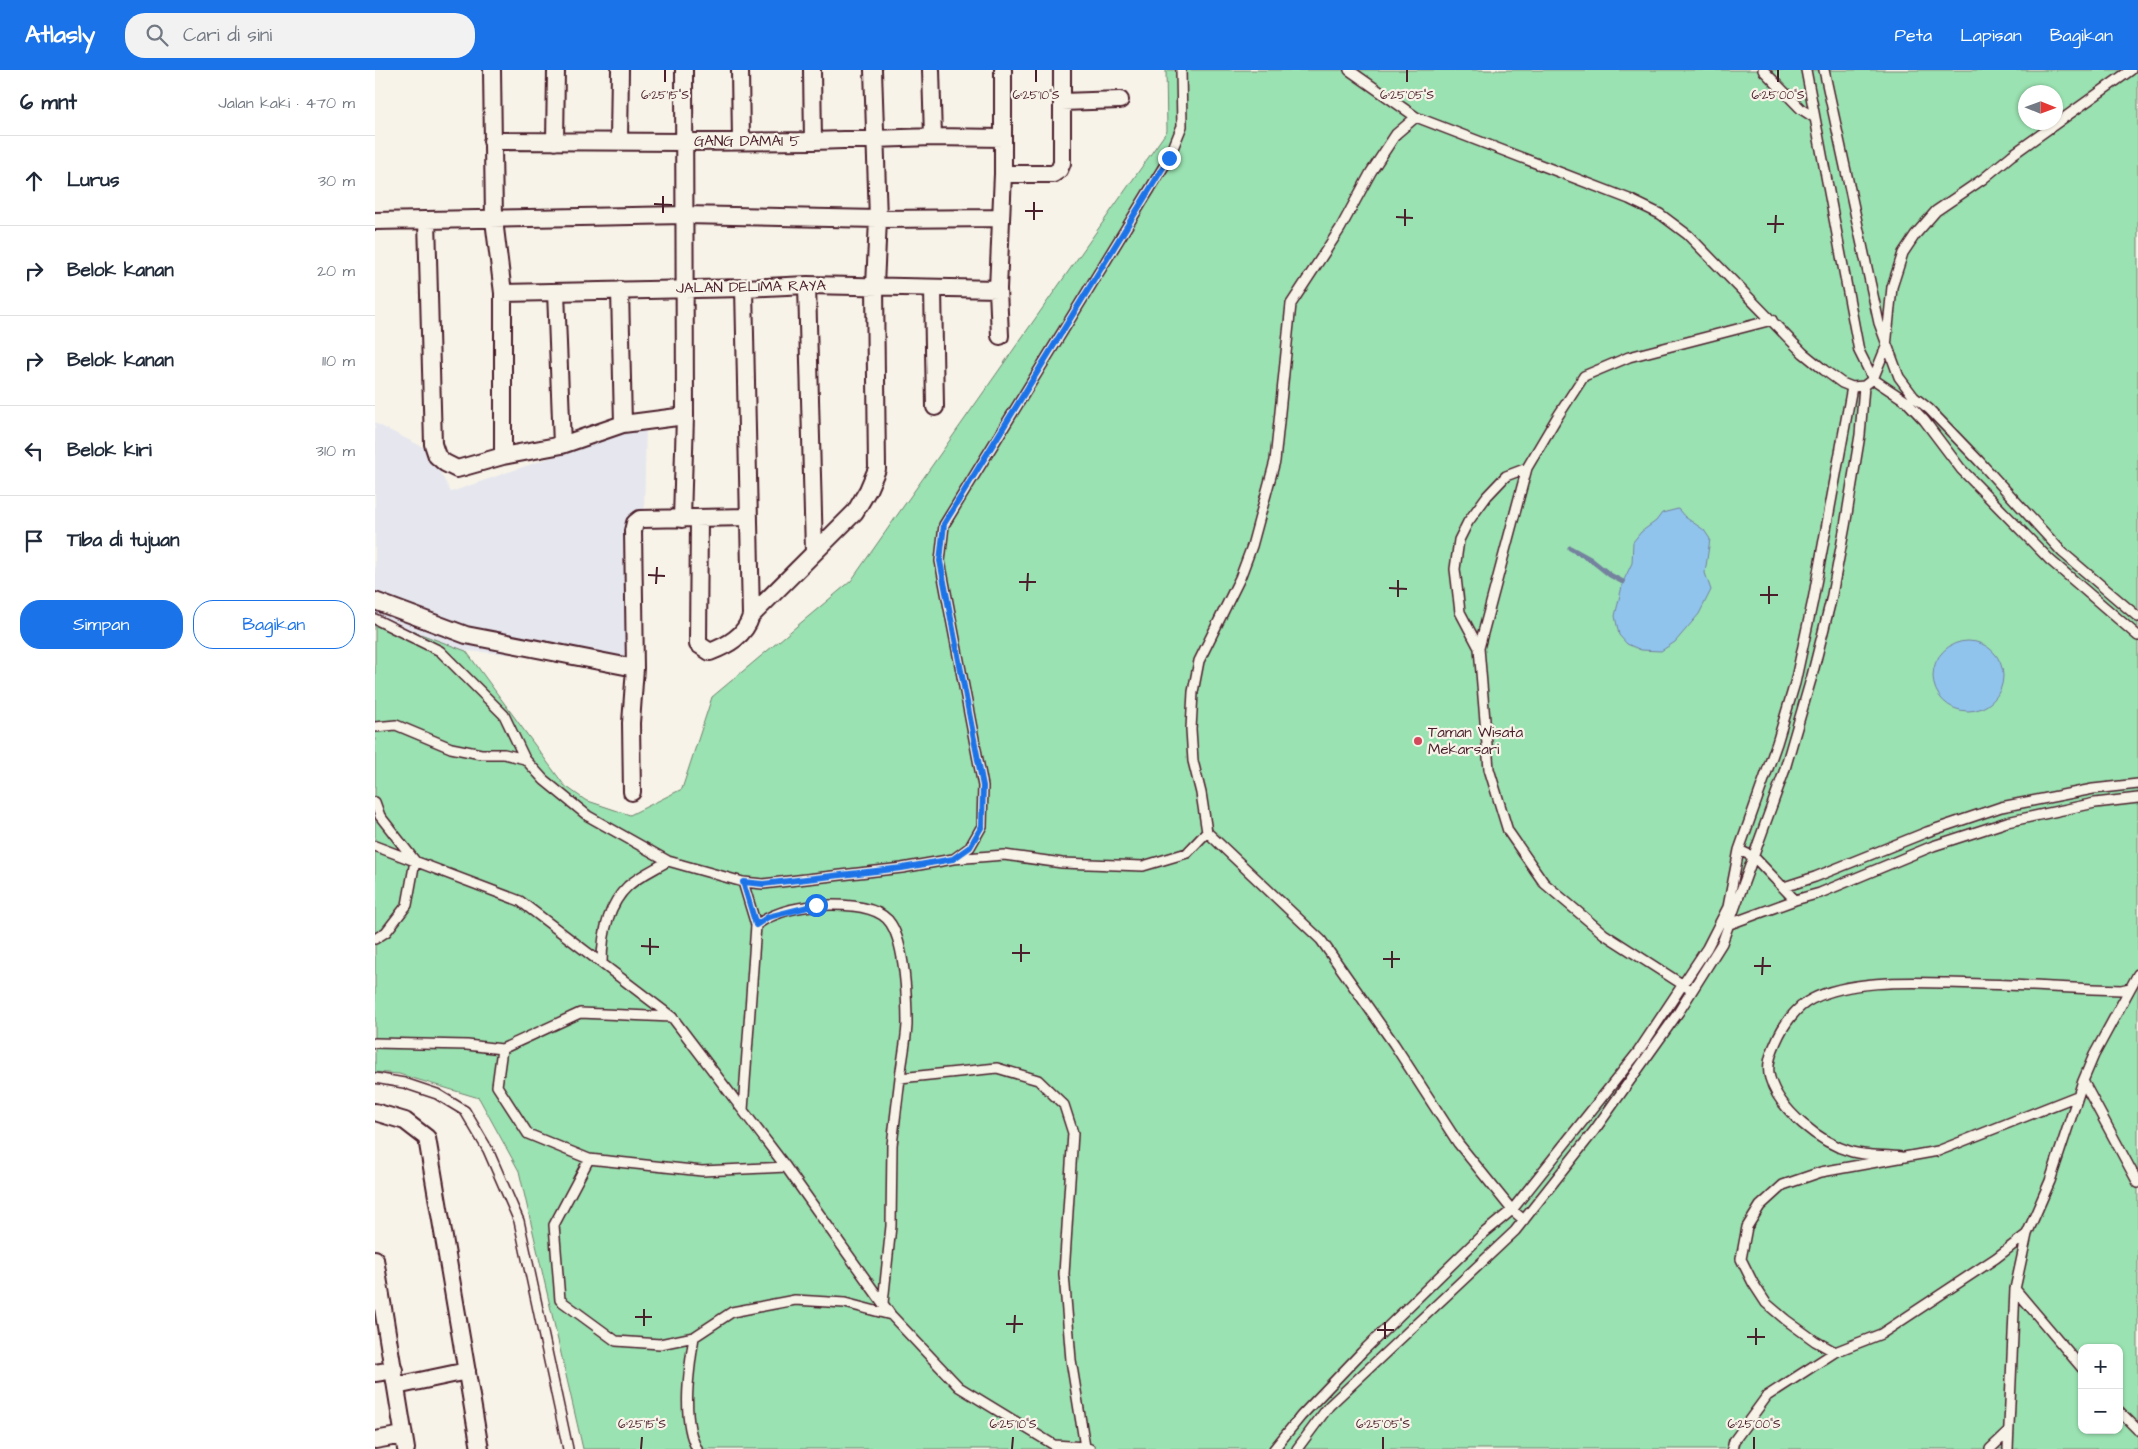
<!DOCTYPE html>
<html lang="id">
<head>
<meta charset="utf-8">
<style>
	body { margin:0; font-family:"Architects Daughter",sans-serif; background:#f2f2f3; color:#1f2937 }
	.controls { position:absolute; right:15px; bottom:15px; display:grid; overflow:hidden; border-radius:10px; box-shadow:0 1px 4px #0004 }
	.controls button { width:45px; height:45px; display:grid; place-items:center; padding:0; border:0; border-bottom:1px solid #e0e1e3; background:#fff; color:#1f2937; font:25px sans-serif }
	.compass { position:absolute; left:1643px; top:15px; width:45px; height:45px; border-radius:50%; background:#fff; box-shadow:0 1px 4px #0004; rotate:91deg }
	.stop { position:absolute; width:15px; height:15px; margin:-11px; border:4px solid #1a73e8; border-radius:50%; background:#fff }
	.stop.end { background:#1a73e8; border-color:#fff; box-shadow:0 1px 5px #0008 }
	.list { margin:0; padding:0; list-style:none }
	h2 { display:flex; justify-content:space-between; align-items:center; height:65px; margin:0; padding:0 20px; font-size:21px }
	h2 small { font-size:16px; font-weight:400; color:#747a83 }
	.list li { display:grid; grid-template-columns:32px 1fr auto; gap:15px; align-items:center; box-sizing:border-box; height:90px; padding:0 20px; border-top:1px solid #e0e1e3 }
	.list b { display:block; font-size:19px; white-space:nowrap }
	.list em { font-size:16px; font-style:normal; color:#747a83 }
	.actions { display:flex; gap:10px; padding:15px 20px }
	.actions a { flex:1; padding:11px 0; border:1px solid #1a73e8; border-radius:20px; text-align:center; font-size:18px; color:#1a73e8 }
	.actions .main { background:#1a73e8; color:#fff }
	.icon { flex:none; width:28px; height:28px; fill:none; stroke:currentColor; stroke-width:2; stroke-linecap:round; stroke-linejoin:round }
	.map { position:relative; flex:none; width:1763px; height:1379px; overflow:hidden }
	header { display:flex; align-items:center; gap:30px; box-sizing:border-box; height:70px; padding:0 25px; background:#1a73e8; color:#fff }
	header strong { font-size:24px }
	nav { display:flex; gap:28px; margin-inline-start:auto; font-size:18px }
	.search { width:350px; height:45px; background:#f2f2f3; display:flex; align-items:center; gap:12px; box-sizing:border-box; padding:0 18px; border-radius:20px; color:#747a83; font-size:19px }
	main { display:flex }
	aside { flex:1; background:#fff }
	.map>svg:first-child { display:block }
	.built { fill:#e6e7ee }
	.green { fill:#9ae2b1; stroke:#72806e; fill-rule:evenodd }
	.water { fill:#90c4ed; stroke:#74829f }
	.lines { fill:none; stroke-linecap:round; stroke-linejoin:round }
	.stream { stroke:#74829f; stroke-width:5 }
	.lane-casing { stroke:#4a1f2b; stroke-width:12 }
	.street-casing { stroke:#4a1f2b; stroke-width:20 }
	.lane { stroke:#f7f3e8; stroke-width:9 }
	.street { stroke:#f7f3e8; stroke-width:16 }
	.route { stroke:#1a73e8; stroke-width:6 }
	.ticks { fill:none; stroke:#4a1f2b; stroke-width:2 }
	.poi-dot { fill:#d1495b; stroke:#f7f3e8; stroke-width:2 }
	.labels { text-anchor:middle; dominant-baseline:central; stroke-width:4.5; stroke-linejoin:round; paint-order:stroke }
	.street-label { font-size:15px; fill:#4a1f2b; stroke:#f7f3e8 }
	.poi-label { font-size:15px; fill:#4a1f2b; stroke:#f7f3e8; text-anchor:start }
	.ticks-label { font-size:12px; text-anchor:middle; fill:#4a1f2b; stroke:#f7f3e8; stroke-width:4.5; stroke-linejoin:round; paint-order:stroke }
</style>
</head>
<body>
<header>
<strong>Atlasly</strong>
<div class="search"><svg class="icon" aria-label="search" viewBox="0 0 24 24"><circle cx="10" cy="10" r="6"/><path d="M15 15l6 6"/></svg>Cari di sini</div>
<nav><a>Peta</a><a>Lapisan</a><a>Bagikan</a></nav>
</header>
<main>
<aside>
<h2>6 mnt<small>Jalan kaki · 470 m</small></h2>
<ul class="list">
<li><svg class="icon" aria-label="ahead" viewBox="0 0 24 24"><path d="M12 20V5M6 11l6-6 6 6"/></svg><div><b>Lurus</b></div><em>30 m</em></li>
<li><svg class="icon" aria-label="right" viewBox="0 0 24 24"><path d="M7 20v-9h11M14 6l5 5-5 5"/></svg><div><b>Belok kanan</b></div><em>20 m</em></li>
<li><svg class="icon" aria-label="right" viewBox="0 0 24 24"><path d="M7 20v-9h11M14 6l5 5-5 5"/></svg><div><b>Belok kanan</b></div><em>110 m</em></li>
<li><svg class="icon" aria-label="left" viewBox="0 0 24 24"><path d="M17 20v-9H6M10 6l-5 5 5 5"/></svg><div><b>Belok kiri</b></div><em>310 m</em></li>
<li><svg class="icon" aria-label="arrive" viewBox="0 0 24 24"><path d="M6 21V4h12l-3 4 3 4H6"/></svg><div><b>Tiba di tujuan</b></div></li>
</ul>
<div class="actions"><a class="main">Simpan</a><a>Bagikan</a></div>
</aside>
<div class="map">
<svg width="1763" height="1379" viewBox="0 0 1763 1379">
	<rect width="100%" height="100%" fill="#f7f3e8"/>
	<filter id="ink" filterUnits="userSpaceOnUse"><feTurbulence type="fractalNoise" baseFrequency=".02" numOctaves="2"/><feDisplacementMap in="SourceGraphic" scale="10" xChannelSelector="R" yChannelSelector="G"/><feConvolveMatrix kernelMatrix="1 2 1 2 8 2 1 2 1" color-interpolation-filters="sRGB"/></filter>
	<g filter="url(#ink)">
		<!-- built -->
		<path class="built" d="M0,353L52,379L76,422L271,354L266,593L91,581L0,547Z"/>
		<!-- green -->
		<path class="green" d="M791,0H1763V1379H208L144,1101L104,1028L24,1004L0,1002V547L91,581L189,715L210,730L255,745L307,719L337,627L476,511L792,61ZM1650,22H1680V52H1650ZM1707,1278H1744V1360H1707Z"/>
		<!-- water -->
		<path class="water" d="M1303,439L1310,447L1329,460L1335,469L1330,503L1336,520L1324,544L1300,572L1286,581L1266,580L1252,574L1244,565L1240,546L1248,512L1257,493L1258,472L1266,462L1281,451L1287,443Z
			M1558 606a35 35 0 1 1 70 0a35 35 0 1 1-70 0Z"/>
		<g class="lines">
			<!-- stream -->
			<path class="stream" d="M1195,478L1215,489L1235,505L1248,512"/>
			<!-- lane casing -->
			<g class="lane-casing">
				<path id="lane" d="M974,0L1041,47L1254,129L1285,144L1313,165L1428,283L1449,300L1467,313L1477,317L1489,316L1498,309L1511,277L1517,217L1528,183L1540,165L1561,141L1608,109L1637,85L1756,0
					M1388,0L1426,39L1440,48
					M1431,0L1484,281L1498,309L1531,331L1549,350L1586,399L1675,490L1763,566
					M1449,0L1504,253L1524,307L1539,327L1554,339L1604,391L1687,482L1763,547
					M0,549L65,581L129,645L150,689
					M1104,578L1085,542L1080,499L1084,470L1093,452L1112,426L1131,406L1152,398
					M0,657L21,655L76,678L106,684H129L150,689L169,710L213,746L293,791L368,812L388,814L527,798L578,789L629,785L687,793L768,796L812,783L832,762L826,723L818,691L816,659L818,622L824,591L865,508L877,476L900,391L916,234L965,159L996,102L1021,64L1041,47
					M0,732L5,746L40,791L32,835L11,862L0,869
					M832,762L946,870L1019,974L1083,1073L1137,1140L1149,1150
					M0,776L145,831L297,947L411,1097L516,1245L584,1317L679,1375L710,1377
					M1364,780L1379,787L1420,830
					M580,788L595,777L607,756L608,716L565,491L569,455L794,88L807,56L806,0
					M368,812L381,855C402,840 431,835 457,835C475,835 506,837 516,854C530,876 532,929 532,955C531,972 527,991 525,1008L622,998L663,1010L689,1035L698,1063L689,1204L696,1290L710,1377L715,1379
					M1409,817L1440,807L1552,762L1626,737L1718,719L1763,714
					M1352,855L1420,830L1445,823L1558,776L1632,752L1720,733L1763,728
					M227,893C227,865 232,836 253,816C264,806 280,799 293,791
					M1313,918L1229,864L1169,813L1133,761L1114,699L1104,578L1152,398L1181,349L1209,306L1254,287L1397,250
					M297,947L205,943L127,979L122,1016L153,1064L214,1089L327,1101L411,1097
					M0,973L92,975L127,979
					M0,1008L29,1013L62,1024L90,1041L113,1080L144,1151L193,1379
					M1708,1011L1763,1113
					M368,1040L381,855
					M1526,1087C1510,1085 1492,1086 1477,1082C1445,1073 1404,1040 1395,1008C1391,996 1396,983 1401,972C1408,955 1421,937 1437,929C1474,910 1532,912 1572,913C1630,914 1688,918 1746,920L1755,918
					M214,1089L179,1155L185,1230L241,1271L285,1274L319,1267L357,1242L420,1230L470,1233L516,1245
					M1640,1219L1707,1298
					M508,1233L516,1156L517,1075L525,1008
					M319,1267C314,1299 306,1350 322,1379
					M1460,1282L1440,1271L1411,1250L1391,1233L1378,1213L1366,1189L1372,1157L1385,1136L1408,1115L1446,1102L1563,1081L1702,1026
					M1744,1341L1763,1360
					M899,1379L926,1346L987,1282L1109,1163L1137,1140L1263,982L1332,878L1353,837L1364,780L1402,673L1420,613L1438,530L1477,317
					M922,1379L954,1336L1140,1161L1219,1061L1303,943L1347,873L1409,702L1437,606L1456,530L1470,456L1485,365L1489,316
					M1357,1379L1359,1371L1392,1326L1460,1282L1506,1264L1621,1188L1652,1164
					M1615,1379L1633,1362
					M1633,1379L1640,1219L1652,1164L1675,1111L1708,1011L1719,985L1763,904"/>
			</g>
			<!-- street casing -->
			<g class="street-casing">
				<path id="street" d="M117,0L119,150L128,223V386
					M365,0L366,71
					M437,0L438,71
					M556,0L558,67
					M687,32L745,30
					M117,71L310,72L438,71L558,67L628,68
					M244,71L245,0
					M180,72L181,0
					M628,104H678L684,100L687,93V0
					M52,150L58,374L62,386L70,393L82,399L128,386L187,375L248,354L310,346
					M0,151L309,145L503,149L626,148
					M432,215L439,482
					M558,218L560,337
					M245,220L248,354
					M181,222L187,375
					M128,223L369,218L432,215L623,219
					M625,266L623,219L628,104V0
					M324,448L323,574L335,582C353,575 370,566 376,546L369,218
					M307,449L310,346L309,0
					M0,531L91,565L260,598
					M376,546L480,442L493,420L502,399L500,216L503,149L498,0
					M257,722L256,653L260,598L258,461L260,453L265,449L374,447
					M0,1042L30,1051L52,1068L105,1379
					M0,1189L31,1379
					M0,1303L19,1300
					M21,1316L92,1301
					M0,1370L28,1365"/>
			</g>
			<!-- lane -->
			<use href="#lane" class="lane"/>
			<!-- street -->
			<use href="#street" class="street"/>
		</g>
	</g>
	<g class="lines" filter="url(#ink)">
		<!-- route -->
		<path class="route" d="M441,835L393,847L381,855L368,812L388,814L527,798L578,789L595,777L607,756L608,716L565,491L569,454L794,88"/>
	</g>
	<!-- ticks -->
	<path class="ticks" d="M290,12V0M661,12V0M1032,12V0M1403,12V0M279,134L297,135M650,141H668M288,143V126M1021,147L1038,148M659,150V132M1392,154H1409M1030,156V139M1400,163L1401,145M273,505L290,506M644,512H661M281,514L282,497M1014,518L1032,519M652,521L653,503M1385,525H1403M1023,527V510M1394,534V516M266,876L284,877M637,883H655M275,885V868M1008,889H1025M646,892V874M1379,896H1396M1017,898V881M1387,905L1388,887M260,1247H277M631,1254H648M269,1256V1239M1002,1260H1019M639,1263L640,1245M1372,1267H1390M1010,1269V1252M1381,1275V1258M266,1379L267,1367M637,1379L638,1367M1008,1379V1367M1379,1379V1367"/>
	<!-- markers -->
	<circle class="poi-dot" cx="1043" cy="671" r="5"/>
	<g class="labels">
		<!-- street labels -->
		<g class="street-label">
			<text x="372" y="71">GANG DAMAI 5</text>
			<text transform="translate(376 217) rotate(-1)">JALAN DELIMA RAYA</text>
		</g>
		<!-- poi labels -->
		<g class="poi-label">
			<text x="1053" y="662">Taman Wisata<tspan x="1053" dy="17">Mekarsari</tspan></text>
		</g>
	</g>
	<g class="ticks-label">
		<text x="290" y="29">6°25'15"S</text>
		<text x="661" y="29">6°25'10"S</text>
		<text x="1032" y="29">6°25'05"S</text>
		<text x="1403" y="29">6°25'00"S</text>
		<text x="267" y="1358">6°25'15"S</text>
		<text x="638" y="1358">6°25'10"S</text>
		<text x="1008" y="1358">6°25'05"S</text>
		<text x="1379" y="1358">6°25'00"S</text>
	</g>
</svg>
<div class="controls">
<button>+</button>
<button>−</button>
</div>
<svg class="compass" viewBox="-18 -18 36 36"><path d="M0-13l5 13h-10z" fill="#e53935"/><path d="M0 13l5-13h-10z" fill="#747a83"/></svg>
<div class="stop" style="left:441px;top:835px"></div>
<div class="stop end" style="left:794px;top:88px"></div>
</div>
</main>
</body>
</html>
